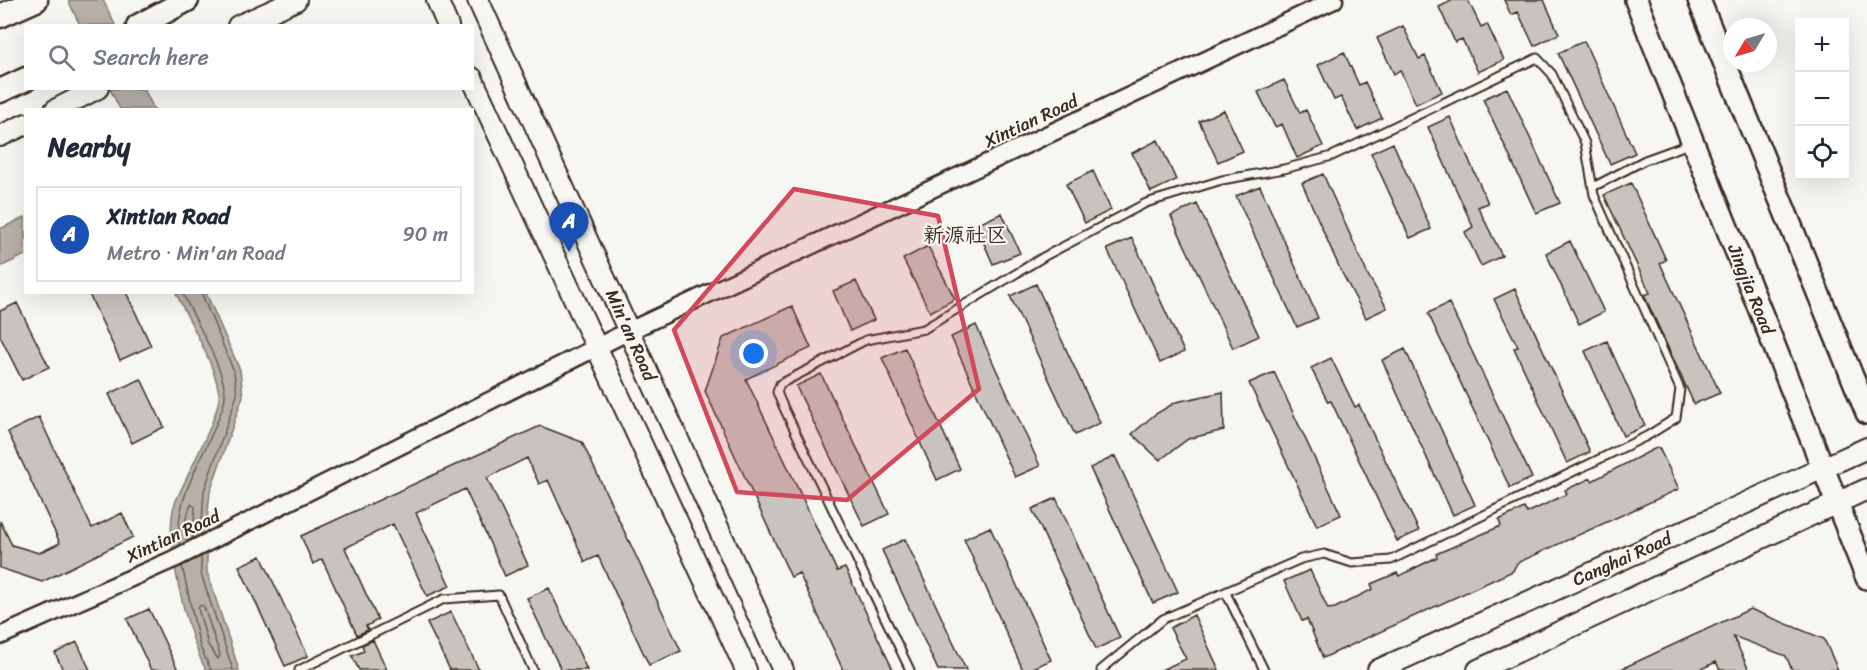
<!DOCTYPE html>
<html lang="en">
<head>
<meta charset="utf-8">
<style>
	body { margin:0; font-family:Sriracha,"LXGW WenKai TC",sans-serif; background:#f2f2f3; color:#1f2937 }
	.controls { position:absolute; right:18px; top:18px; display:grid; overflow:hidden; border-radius:0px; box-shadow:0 6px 24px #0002 }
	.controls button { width:54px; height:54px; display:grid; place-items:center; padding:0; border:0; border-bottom:2px solid #e0e1e3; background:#fff; color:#1f2937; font:30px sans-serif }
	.compass { position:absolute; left:1723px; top:18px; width:54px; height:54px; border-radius:50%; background:#fff; box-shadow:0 6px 24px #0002; rotate:232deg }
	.you { position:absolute; left:754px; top:354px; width:21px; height:21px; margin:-15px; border:4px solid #fff; border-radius:50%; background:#1a73e8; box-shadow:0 0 0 9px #1a73e833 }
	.badge { display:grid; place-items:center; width:39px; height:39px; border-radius:50%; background:#d93025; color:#fff; font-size:20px; font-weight:700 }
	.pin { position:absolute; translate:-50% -50px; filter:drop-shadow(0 2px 3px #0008) }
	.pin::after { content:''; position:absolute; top:32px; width:21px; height:18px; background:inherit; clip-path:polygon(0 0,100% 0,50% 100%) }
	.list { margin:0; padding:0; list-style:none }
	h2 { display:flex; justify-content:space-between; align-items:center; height:78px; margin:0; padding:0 24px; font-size:26px }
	h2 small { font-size:20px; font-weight:400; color:#747a83 }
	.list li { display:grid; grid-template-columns:39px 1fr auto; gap:18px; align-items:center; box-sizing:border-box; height:96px; margin:0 12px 12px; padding:0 12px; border:2px solid #e0e1e3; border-radius:0px }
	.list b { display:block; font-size:22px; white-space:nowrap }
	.list p { margin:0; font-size:20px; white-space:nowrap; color:#747a83 }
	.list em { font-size:20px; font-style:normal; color:#747a83 }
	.icon { flex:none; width:33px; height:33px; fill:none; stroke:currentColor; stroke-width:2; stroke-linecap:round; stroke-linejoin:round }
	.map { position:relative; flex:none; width:1867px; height:670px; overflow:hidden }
	.search { position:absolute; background:#fff; box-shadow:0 6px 24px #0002; left:24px; top:24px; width:450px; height:66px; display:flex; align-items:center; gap:15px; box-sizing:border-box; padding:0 21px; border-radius:0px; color:#747a83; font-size:22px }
	.panel { position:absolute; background:#fff; box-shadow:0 6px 24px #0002; left:24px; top:108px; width:450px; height:186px; border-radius:0px }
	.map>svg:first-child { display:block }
	.water { fill:#b6b0a9; stroke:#857a71; stroke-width:1.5 }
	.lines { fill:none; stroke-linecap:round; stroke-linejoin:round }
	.shore { stroke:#6c6056; stroke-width:1.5 }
	.building { fill:#c8c3be; stroke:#3b2a1e; stroke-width:1.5 }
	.service-casing { stroke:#3b2a1e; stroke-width:11 }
	.tertiary-casing { stroke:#3b2a1e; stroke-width:21 }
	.secondary-casing { stroke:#3b2a1e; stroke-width:24 }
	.primary-casing { stroke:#3b2a1e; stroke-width:26 }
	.trunk-casing { stroke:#3b2a1e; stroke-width:27 }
	.service { stroke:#f6f6f2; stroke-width:7 }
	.tertiary { stroke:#f6f6f2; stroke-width:16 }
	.secondary { stroke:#f6f6f2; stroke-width:20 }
	.primary { stroke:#f6f6f2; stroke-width:21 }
	.trunk { stroke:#f6f6f2; stroke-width:22 }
	.marked { fill:#d1495b; fill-opacity:0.2; stroke:#d1495b; stroke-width:4.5; stroke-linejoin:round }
	.labels { text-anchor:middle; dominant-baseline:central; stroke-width:4.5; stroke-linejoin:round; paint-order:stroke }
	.street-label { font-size:18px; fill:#3b2a1e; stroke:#f6f6f2 }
	.quarter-label { font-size:21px; fill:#3b2a1e; stroke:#f6f6f2 }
</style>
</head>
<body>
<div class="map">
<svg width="1867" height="670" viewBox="0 0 1867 670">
	<rect width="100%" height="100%" fill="#f6f6f2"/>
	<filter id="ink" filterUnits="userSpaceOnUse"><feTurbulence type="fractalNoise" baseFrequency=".0167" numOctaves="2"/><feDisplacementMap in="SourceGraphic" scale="12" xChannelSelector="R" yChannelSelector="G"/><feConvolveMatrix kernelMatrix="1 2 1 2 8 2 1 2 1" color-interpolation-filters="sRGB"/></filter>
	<g filter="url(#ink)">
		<!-- water -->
		<path class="water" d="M68,0H103L115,25H80Z
			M110,89H144L154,109H120Z
			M25,217V255L0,267V229Z
			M176,293H206L240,370L243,396L210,492L207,521V572L239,670H206C188,637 162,538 175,503C184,481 222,412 219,393C214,361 189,322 176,293Z"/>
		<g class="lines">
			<!-- shore -->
			<path class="shore" d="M201,535L204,491L237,395L234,372L201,292
				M187,542L184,525L191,504L195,507L193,538
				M180,545C173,504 198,467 214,429C218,419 226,404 225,394C224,368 194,318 182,292
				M201,556V574L233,670
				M182,566L200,647L211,670
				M201,605L204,607L220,655L218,659L208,645L198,608Z"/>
		</g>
		<!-- building -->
		<path class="building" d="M1453,0H1468L1481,27L1487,24L1504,60L1478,72L1462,39L1455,42L1439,7Z
			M1504,0H1544L1559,34L1534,46L1518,12L1511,15Z
			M1403,26L1419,59L1425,56L1442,92L1416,104L1400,70L1394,74L1377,38Z
			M1584,41L1635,153L1610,164L1558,53Z
			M1344,52L1359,85L1365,82L1382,118L1357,130L1341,97L1334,100L1318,65Z
			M1284,80L1300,113L1306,110L1323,146L1297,158L1282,124L1275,127L1258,92Z
			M1507,88L1560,203L1536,213L1483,99Z
			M1224,110L1243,151L1218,162L1199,121Z
			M1450,117L1488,203L1478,207L1502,256L1481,266L1465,232L1473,227L1428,127Z
			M1158,140L1176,180L1151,192L1132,153Z
			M1393,143L1431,229L1410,238L1371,153Z
			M1093,171L1111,210L1085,223L1066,184Z
			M1323,174L1368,275L1387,308L1366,318L1340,269L1302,183Z
			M1631,183L1666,260L1660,263L1720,393L1694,404L1644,295L1650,293L1604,195Z
			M1260,186L1318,318L1297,327L1236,196Z
			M1197,204L1259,336L1233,348L1171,216Z
			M1002,213L1020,253L993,264L976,225Z
			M1132,238L1184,352L1160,363L1107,249Z
			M1570,241L1604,312L1579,324L1546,253Z
			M928,246L955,299L930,312L903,259Z
			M856,281L874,320L850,331L833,291Z
			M1036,284L1100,423L1075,435L1010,296Z
			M1515,289L1590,452L1567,463L1514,348L1518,347L1494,299Z
			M88,292H126L151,346L120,360Z
			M17,303L49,367L22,380L0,336V311Z
			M1449,303L1532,478L1510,488L1428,313Z
			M792,306L811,348L746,379L837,571L845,568L893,670H843L799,573L791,577L705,391L723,338Z
			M976,325L1040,466L1015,477L951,337Z
			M1607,341L1645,426L1623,436L1585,351Z
			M905,348L960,469L937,480L882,358Z
			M1405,349L1475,505L1453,515L1382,360Z
			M1331,358L1355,407L1359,405L1419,531L1397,541L1331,401L1328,402L1311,368Z
			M1274,372L1341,515L1317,526L1249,383Z
			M821,374L889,514L864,526L796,386Z
			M141,379L164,427L132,443L109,394Z
			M1223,392L1224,430L1188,439L1160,460L1132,434L1154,415L1176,402Z
			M39,417L92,528L122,513L133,537L42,582L0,568V521L12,545L39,553L60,543L8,432Z
			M540,426L582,442L681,651L649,665L598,556L585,562L548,480L539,484L527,458L487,478L528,565L505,576L465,489L416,513L450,586L427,596L393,524L345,548L378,620L366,626L368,630L357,635L322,559L313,564L301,536Z
			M1656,448H1659L1679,489L1517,563L1513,571L1323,658L1307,619L1302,621L1284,581L1310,570L1328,609L1335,608L1373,589L1371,584L1397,573L1399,576L1437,557L1436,554L1501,526L1499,520L1524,508L1527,513L1567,494L1565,490L1591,478L1592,481Z
			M1115,456L1178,592L1153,603L1090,468Z
			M1056,498L1120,638L1096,649L1032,509Z
			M990,527L1051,660L1029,670H1023L964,539Z
			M905,539L966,670H938L882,550Z
			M261,556L308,656L285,666L239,566Z
			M549,588L587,670H561L527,598Z
			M149,609L178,670H151L127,619Z
			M1750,609L1824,639L1838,670H1792L1786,656L1733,636L1749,670H1720L1716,662L1699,670H1619Z
			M451,612L479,670H450L427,623Z
			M1194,615L1219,670H1161L1186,659L1170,628Z
			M373,640L387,670H359L352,656L364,651L362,645Z
			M77,642L90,670H63L55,653Z"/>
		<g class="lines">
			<!-- service casing -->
			<g class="service-casing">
				<path id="service" d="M1593,187L1645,160L1692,143
					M1226,593L1264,670
					M299,670L444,599L499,595L533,670
					M910,670L781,402L777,392L780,384L866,340L924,329L1045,256L1146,203L1222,180L1284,169L1332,156L1537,58L1552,74L1585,143L1594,195L1680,389L1676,418L1647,436L1391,560L1352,563L1324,554L1301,559L1163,619L1101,670"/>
			</g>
			<!-- tertiary casing -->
			<g class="tertiary-casing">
				<path id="tertiary" d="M0,636L174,559L629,331L1334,0"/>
			</g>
			<!-- secondary casing -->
			<g class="secondary-casing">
				<path id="secondary" d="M437,0L448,26
					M478,0L783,670
					M238,26L296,0
					M472,78L746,670
					M55,110L98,88
					M0,136L26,124
					M1378,670L1867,448
					M1478,670L1867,489"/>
			</g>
			<!-- primary casing -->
			<g class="primary-casing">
				<path id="primary" d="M1636,0L1867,578
					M1699,0L1867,413"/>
			</g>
			<!-- trunk casing -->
			<g class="trunk-casing">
				<path id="trunk" d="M0,16L36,0
					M138,26L187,0
					M0,91L26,79"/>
			</g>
			<!-- service -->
			<use href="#service" class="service"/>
			<!-- tertiary -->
			<use href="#tertiary" class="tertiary"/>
			<!-- secondary -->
			<use href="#secondary" class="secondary"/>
			<!-- primary -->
			<use href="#primary" class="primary"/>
			<!-- trunk -->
			<use href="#trunk" class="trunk"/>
		</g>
	</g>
	<!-- marked area -->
	<path class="marked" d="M794,189L938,216L979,389L847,500L737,492L674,330Z"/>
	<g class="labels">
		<!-- street labels -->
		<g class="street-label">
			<text transform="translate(1031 121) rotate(-25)">Xintian Road</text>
			<text transform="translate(1751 289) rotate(68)">Jingjia Road</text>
			<text transform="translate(631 335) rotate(66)">Min'an Road</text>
			<text transform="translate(173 536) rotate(-25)">Xintian Road</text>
			<text transform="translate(1622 559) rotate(-24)">Canghai Road</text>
		</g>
		<!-- quarter labels -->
		<g class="quarter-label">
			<text x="965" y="235">新源社区</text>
		</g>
	</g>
</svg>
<div class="controls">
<button>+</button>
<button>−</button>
<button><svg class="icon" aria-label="locate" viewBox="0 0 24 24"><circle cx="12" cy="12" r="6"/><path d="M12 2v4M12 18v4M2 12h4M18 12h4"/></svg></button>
</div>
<svg class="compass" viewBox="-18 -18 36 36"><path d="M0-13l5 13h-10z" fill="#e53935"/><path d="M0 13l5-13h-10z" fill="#747a83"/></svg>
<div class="you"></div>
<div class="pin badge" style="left:569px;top:252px;background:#1a4fb4">A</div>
<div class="search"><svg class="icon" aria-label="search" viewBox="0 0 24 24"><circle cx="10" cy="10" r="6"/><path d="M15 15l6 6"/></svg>Search here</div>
<section class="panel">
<h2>Nearby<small></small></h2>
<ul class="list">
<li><span class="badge" style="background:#1a4fb4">A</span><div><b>Xintian Road</b><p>Metro · Min'an Road</p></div><em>90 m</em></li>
</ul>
</section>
</div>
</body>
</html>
